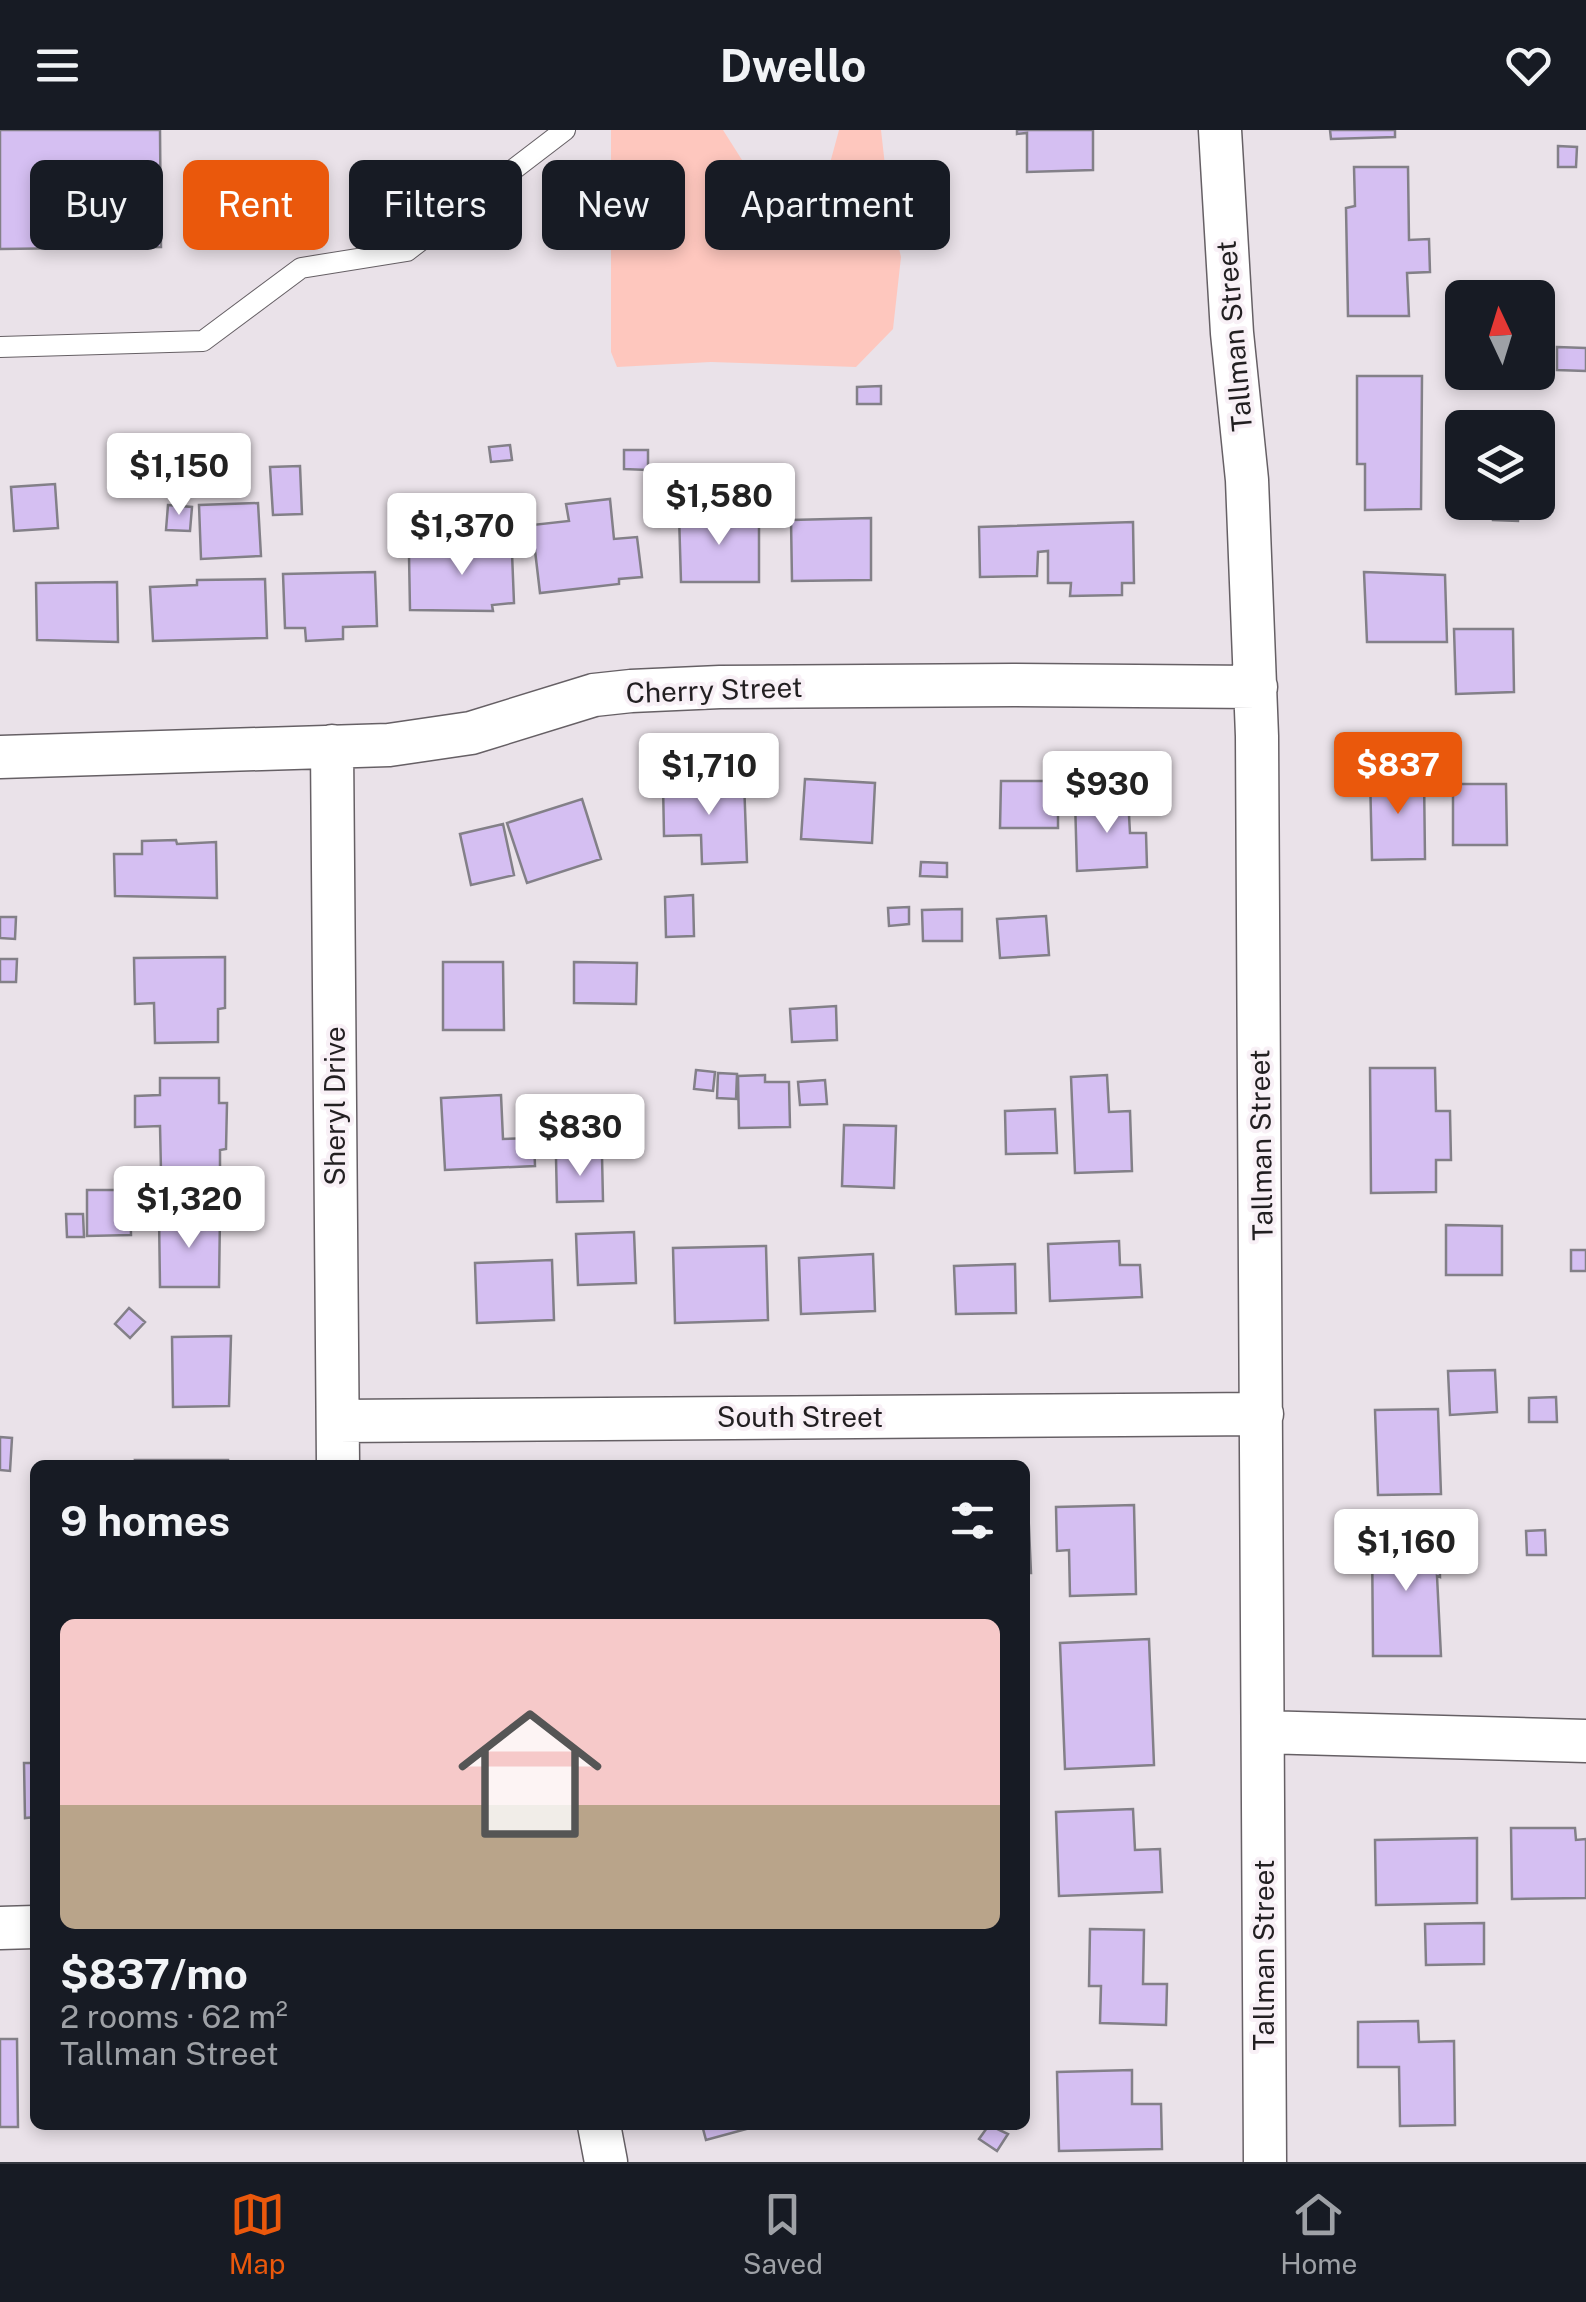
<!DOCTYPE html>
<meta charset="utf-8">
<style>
body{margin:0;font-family:"Public Sans",sans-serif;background:#242831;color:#f1f3f6;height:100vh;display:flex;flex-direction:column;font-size:38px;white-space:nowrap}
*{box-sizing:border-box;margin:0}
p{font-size:32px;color:#9ea1a6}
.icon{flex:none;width:55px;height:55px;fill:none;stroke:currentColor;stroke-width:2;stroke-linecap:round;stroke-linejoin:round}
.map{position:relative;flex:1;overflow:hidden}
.drawer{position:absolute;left:30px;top:1330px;width:1000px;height:670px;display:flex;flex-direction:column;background:#171b24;border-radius:15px;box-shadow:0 5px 15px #0003}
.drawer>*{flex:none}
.guide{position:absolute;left:30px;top:30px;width:1000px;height:90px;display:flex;gap:20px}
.needle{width:65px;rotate:356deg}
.buttons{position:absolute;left:1445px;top:150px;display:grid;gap:20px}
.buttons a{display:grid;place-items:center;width:110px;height:110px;border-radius:15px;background:#171b24;box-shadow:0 5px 15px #0003;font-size:50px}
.price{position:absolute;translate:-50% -85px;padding:0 22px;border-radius:10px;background:#fff;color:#222;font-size:32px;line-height:65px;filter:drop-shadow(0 2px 5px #0008)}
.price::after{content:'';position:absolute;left:50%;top:60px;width:30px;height:22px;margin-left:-15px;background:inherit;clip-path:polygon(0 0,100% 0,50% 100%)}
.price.on{background:#ea580c;color:#fff}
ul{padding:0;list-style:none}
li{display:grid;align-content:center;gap:20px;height:530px;padding:0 30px}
li span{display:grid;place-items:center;height:310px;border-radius:15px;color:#555}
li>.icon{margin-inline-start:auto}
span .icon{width:180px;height:180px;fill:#fffc;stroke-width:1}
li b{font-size:42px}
h2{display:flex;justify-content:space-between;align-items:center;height:120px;padding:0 30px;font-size:42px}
.chip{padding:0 35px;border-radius:15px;background:#171b24;box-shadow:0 5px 15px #0003;font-size:35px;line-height:90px}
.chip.on{background:#ea580c;color:#fff}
header{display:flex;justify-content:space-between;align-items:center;height:130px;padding:0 30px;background:#171b24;font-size:45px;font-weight:700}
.tabs{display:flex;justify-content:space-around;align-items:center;height:140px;border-top:2px solid #363941;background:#171b24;font-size:28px;color:#9ea1a6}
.tabs a{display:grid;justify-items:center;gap:5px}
.tabs .on{color:#ea580c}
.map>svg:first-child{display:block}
.green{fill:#fec7be}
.building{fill:#d5bff2;stroke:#838088;stroke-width:2.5}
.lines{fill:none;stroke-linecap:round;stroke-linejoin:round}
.lane-casing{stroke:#666065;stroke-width:22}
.street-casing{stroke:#666065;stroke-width:45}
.lane{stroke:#fff;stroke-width:20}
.street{stroke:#fff;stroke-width:42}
.labels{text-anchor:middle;stroke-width:8;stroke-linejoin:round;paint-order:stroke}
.street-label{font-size:28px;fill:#221f21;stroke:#f8f0f6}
</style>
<header><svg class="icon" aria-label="menu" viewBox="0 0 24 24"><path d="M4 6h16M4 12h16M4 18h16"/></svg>Dwello<svg class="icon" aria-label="heart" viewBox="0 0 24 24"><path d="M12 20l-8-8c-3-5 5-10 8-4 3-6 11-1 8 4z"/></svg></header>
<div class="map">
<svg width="1586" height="2032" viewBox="0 0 1586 2032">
<rect width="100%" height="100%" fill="#eae2e9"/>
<path class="green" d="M 611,0 L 723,0 L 749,41 L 797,52 L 829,37 L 839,0 L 881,0 L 890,80 L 901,127 L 893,199 L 856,237 L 711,232 L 617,237 L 611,222 Z"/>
<path class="building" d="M 0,0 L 160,0 L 161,117 L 0,119 Z
M 1017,0 L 1093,0 L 1093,40 L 1027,42 L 1027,3 L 1017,4 Z
M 1330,0 L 1395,0 L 1395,7 L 1331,9 Z
M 1558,16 L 1577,17 L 1576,37 L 1558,37 Z
M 1354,37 L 1408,37 L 1409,110 L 1429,109 L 1430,142 L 1407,143 L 1409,186 L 1348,186 L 1346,78 L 1355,76 Z
M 1557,217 L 1586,218 L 1586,241 L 1557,240 Z
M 1357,246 L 1422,246 L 1421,379 L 1365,380 L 1365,334 L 1357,334 Z
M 881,256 L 881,274 L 857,274 L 857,257 Z
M 510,315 L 512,330 L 491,332 L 489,317 Z
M 624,320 L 648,320 L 648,340 L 624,339 Z
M 300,336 L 302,384 L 273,385 L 270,337 Z
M 55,354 L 58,398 L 14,401 L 11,357 Z
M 763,361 L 764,379 L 747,380 L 746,362 Z
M 610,369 L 614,409 L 637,407 L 642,447 L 619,449 L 619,454 L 540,463 L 532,395 L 569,391 L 566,374 Z
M 1494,372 L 1519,372 L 1518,391 L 1493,390 Z
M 258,373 L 261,426 L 201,429 L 199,375 Z
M 168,375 L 192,377 L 190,401 L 166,400 Z
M 679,385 L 759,385 L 759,452 L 681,452 Z
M 871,388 L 871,450 L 792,451 L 791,390 Z
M 1133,392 L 1134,453 L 1122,453 L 1122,465 L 1070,466 L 1071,453 L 1048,453 L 1048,421 L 1038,422 L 1037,446 L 980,447 L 979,397 Z
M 489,403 L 489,423 L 512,423 L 514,473 L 492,475 L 493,481 L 410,480 L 409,425 L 457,423 L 456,404 Z
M 375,442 L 377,496 L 343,497 L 343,509 L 306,511 L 305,498 L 285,498 L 283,444 Z
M 1364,442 L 1445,445 L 1447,512 L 1367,512 Z
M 265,449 L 267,508 L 153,511 L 150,457 L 197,455 L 197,450 Z
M 117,452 L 118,512 L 37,510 L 36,453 Z
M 1454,499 L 1513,499 L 1514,562 L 1456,564 Z
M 1370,645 L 1424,645 L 1425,729 L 1372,730 Z
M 805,649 L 875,653 L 872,713 L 801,709 Z
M 744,651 L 747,732 L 702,734 L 701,705 L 664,706 L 663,654 Z
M 1001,651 L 1058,651 L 1058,698 L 1000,698 Z
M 1453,654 L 1506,654 L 1507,715 L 1453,715 Z
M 1128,667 L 1130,703 L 1146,703 L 1147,737 L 1077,741 L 1075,669 Z
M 582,669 L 601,729 L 527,753 L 507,693 Z
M 503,694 L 514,745 L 471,755 L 460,704 Z
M 176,710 L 177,714 L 216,712 L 217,768 L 115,766 L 114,724 L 142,724 L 142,711 Z
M 921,732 L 947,733 L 947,747 L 920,746 Z
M 693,765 L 694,806 L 666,807 L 665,767 Z
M 909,777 L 909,794 L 889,796 L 888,778 Z
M 962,779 L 962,811 L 923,811 L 922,780 Z
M 1046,786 L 1049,825 L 1000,828 L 997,789 Z
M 0,787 L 16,787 L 15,809 L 0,808 Z
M 225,827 L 225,878 L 218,879 L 218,912 L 155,913 L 154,873 L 135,874 L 134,828 Z
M 0,829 L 17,829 L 16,852 L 0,852 Z
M 443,832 L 503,832 L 504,900 L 443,900 Z
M 574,832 L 637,833 L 636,874 L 574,873 Z
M 836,876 L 837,910 L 792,912 L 790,879 Z
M 1370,938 L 1435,938 L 1436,981 L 1450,981 L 1451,1030 L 1436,1030 L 1436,1062 L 1371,1063 Z
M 696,940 L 715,942 L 713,961 L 694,959 Z
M 718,943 L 737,944 L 736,969 L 717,968 Z
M 765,945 L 765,952 L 789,952 L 790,997 L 739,998 L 738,946 Z
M 1107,945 L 1109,982 L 1130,981 L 1132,1041 L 1075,1043 L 1071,947 Z
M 160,948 L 219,948 L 219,973 L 227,973 L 226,1019 L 220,1020 L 220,1041 L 161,1041 L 160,996 L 135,997 L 135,966 L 160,965 Z
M 825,950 L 827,974 L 800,975 L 798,952 Z
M 501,965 L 503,1009 L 534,1008 L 535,1036 L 445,1040 L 441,968 Z
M 1055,979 L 1057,1023 L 1006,1024 L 1005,981 Z
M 844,995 L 896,996 L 894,1058 L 842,1056 Z
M 602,1026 L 603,1071 L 557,1072 L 556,1028 Z
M 87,1060 L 130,1060 L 131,1105 L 87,1106 Z
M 66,1084 L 83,1084 L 84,1107 L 67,1107 Z
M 159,1085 L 220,1085 L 219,1157 L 160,1157 Z
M 1446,1095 L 1502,1096 L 1502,1145 L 1446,1145 Z
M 634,1102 L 636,1153 L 578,1155 L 576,1104 Z
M 1119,1111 L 1120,1135 L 1140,1135 L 1142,1167 L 1050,1171 L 1048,1114 Z
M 766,1116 L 768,1190 L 675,1193 L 673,1118 Z
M 1571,1120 L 1586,1120 L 1586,1141 L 1571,1141 Z
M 873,1124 L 875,1181 L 801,1184 L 799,1128 Z
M 552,1130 L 554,1190 L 477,1193 L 475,1133 Z
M 1015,1134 L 1016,1183 L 956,1184 L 954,1136 Z
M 129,1178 L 145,1192 L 130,1208 L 115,1194 Z
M 231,1206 L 229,1276 L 173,1277 L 172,1207 Z
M 1495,1240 L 1497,1282 L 1450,1285 L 1448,1241 Z
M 1556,1267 L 1557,1292 L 1529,1292 L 1529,1268 Z
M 1438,1279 L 1441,1364 L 1378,1365 L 1375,1280 Z
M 0,1307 L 12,1308 L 10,1341 L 0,1340 Z
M 135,1330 L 228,1330 L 228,1335 L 136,1335 Z
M 1134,1375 L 1136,1464 L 1070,1466 L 1069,1420 L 1057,1421 L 1056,1377 Z
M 1025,1376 L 1028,1376 L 1031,1443 L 1025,1443 Z
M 1545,1400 L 1546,1425 L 1527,1425 L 1526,1401 Z
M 1439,1402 L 1440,1447 L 1437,1446 L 1441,1526 L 1373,1526 L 1372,1403 Z
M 1149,1509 L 1154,1635 L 1065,1639 L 1060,1513 Z
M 24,1633 L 35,1633 L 35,1687 L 25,1688 Z
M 1133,1679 L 1135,1720 L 1160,1719 L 1162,1762 L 1059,1766 L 1056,1682 Z
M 1511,1698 L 1575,1698 L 1576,1710 L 1586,1709 L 1586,1768 L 1512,1769 Z
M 1477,1708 L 1477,1773 L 1376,1775 L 1375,1710 Z
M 1484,1793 L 1484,1834 L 1426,1835 L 1425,1794 Z
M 1090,1799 L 1144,1800 L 1143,1854 L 1167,1854 L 1166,1895 L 1100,1893 L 1101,1856 L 1089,1856 Z
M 1418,1891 L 1419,1912 L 1454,1911 L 1455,1995 L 1400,1996 L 1399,1937 L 1358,1937 L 1358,1892 Z
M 0,1909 L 17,1909 L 18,1997 L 0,1997 Z
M 1132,1940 L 1132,1974 L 1161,1974 L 1162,2019 L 1059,2021 L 1057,1942 Z
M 702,1995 L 761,1995 L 706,2010 Z
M 989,1995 L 1008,2004 L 997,2021 L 979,2009 Z"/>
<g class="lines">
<g class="lane-casing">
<path id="lane" d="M 0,217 L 203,211 L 301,138 L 407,121 L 565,0"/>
</g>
<g class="street-casing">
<path id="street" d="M 1220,0 L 1232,203 L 1247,350 L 1257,606 L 1265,2032
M 332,616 L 338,1335
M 0,627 L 389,615 L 471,603 L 594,565 L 631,561 L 720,557 L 1013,555 L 1256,557
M 338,1291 L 1262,1284
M 1263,1602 L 1586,1611
M 0,1798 L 35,1797
M 599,1995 L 606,2032"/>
</g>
<use href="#lane" class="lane"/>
<use href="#street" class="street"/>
</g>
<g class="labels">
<g class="street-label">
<text transform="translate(1234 206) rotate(-95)" y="10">Tallman Street</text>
<text transform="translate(714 560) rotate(-2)" y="10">Cherry Street</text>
<text transform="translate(335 976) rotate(-90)" y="10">Sheryl Drive</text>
<text transform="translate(1261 1015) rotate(-91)" y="10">Tallman Street</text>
<text x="800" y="1297">South Street</text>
<text transform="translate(1264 1825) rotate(-90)" y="10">Tallman Street</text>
</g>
</g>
</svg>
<div class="buttons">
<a><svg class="needle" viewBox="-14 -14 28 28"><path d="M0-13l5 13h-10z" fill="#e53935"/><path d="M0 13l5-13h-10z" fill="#9ea1a6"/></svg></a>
<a><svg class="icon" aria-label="layers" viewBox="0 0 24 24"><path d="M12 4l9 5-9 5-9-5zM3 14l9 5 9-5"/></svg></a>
</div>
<b class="price" style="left:179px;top:388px">$1,150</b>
<b class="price" style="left:719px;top:418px">$1,580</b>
<b class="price" style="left:462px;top:448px">$1,370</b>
<b class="price on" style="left:1398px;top:687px">$837</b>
<b class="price" style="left:709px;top:688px">$1,710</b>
<b class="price" style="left:1107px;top:706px">$930</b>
<b class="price" style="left:580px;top:1049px">$830</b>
<b class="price" style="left:189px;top:1121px">$1,320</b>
<b class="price" style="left:1406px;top:1464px">$1,160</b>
<div class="guide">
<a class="chip">Buy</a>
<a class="chip on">Rent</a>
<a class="chip">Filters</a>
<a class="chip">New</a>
<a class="chip">Apartment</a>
</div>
<section class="drawer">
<h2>9 homes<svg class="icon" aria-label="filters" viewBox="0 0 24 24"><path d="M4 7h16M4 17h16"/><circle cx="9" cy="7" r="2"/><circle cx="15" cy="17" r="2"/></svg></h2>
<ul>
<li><span style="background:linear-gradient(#f6c9c9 60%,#b9a48a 0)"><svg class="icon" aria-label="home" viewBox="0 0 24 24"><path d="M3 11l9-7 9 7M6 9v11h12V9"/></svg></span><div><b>$837/mo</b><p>2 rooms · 62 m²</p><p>Tallman Street</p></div></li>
</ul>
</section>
</div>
<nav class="tabs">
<a class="on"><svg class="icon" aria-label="map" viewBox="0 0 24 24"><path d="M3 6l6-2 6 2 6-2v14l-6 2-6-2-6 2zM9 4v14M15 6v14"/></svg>Map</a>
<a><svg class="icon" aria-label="saved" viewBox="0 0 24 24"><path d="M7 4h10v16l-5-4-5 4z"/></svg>Saved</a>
<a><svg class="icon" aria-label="home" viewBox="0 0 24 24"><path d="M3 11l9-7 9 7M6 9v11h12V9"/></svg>Home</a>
</nav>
